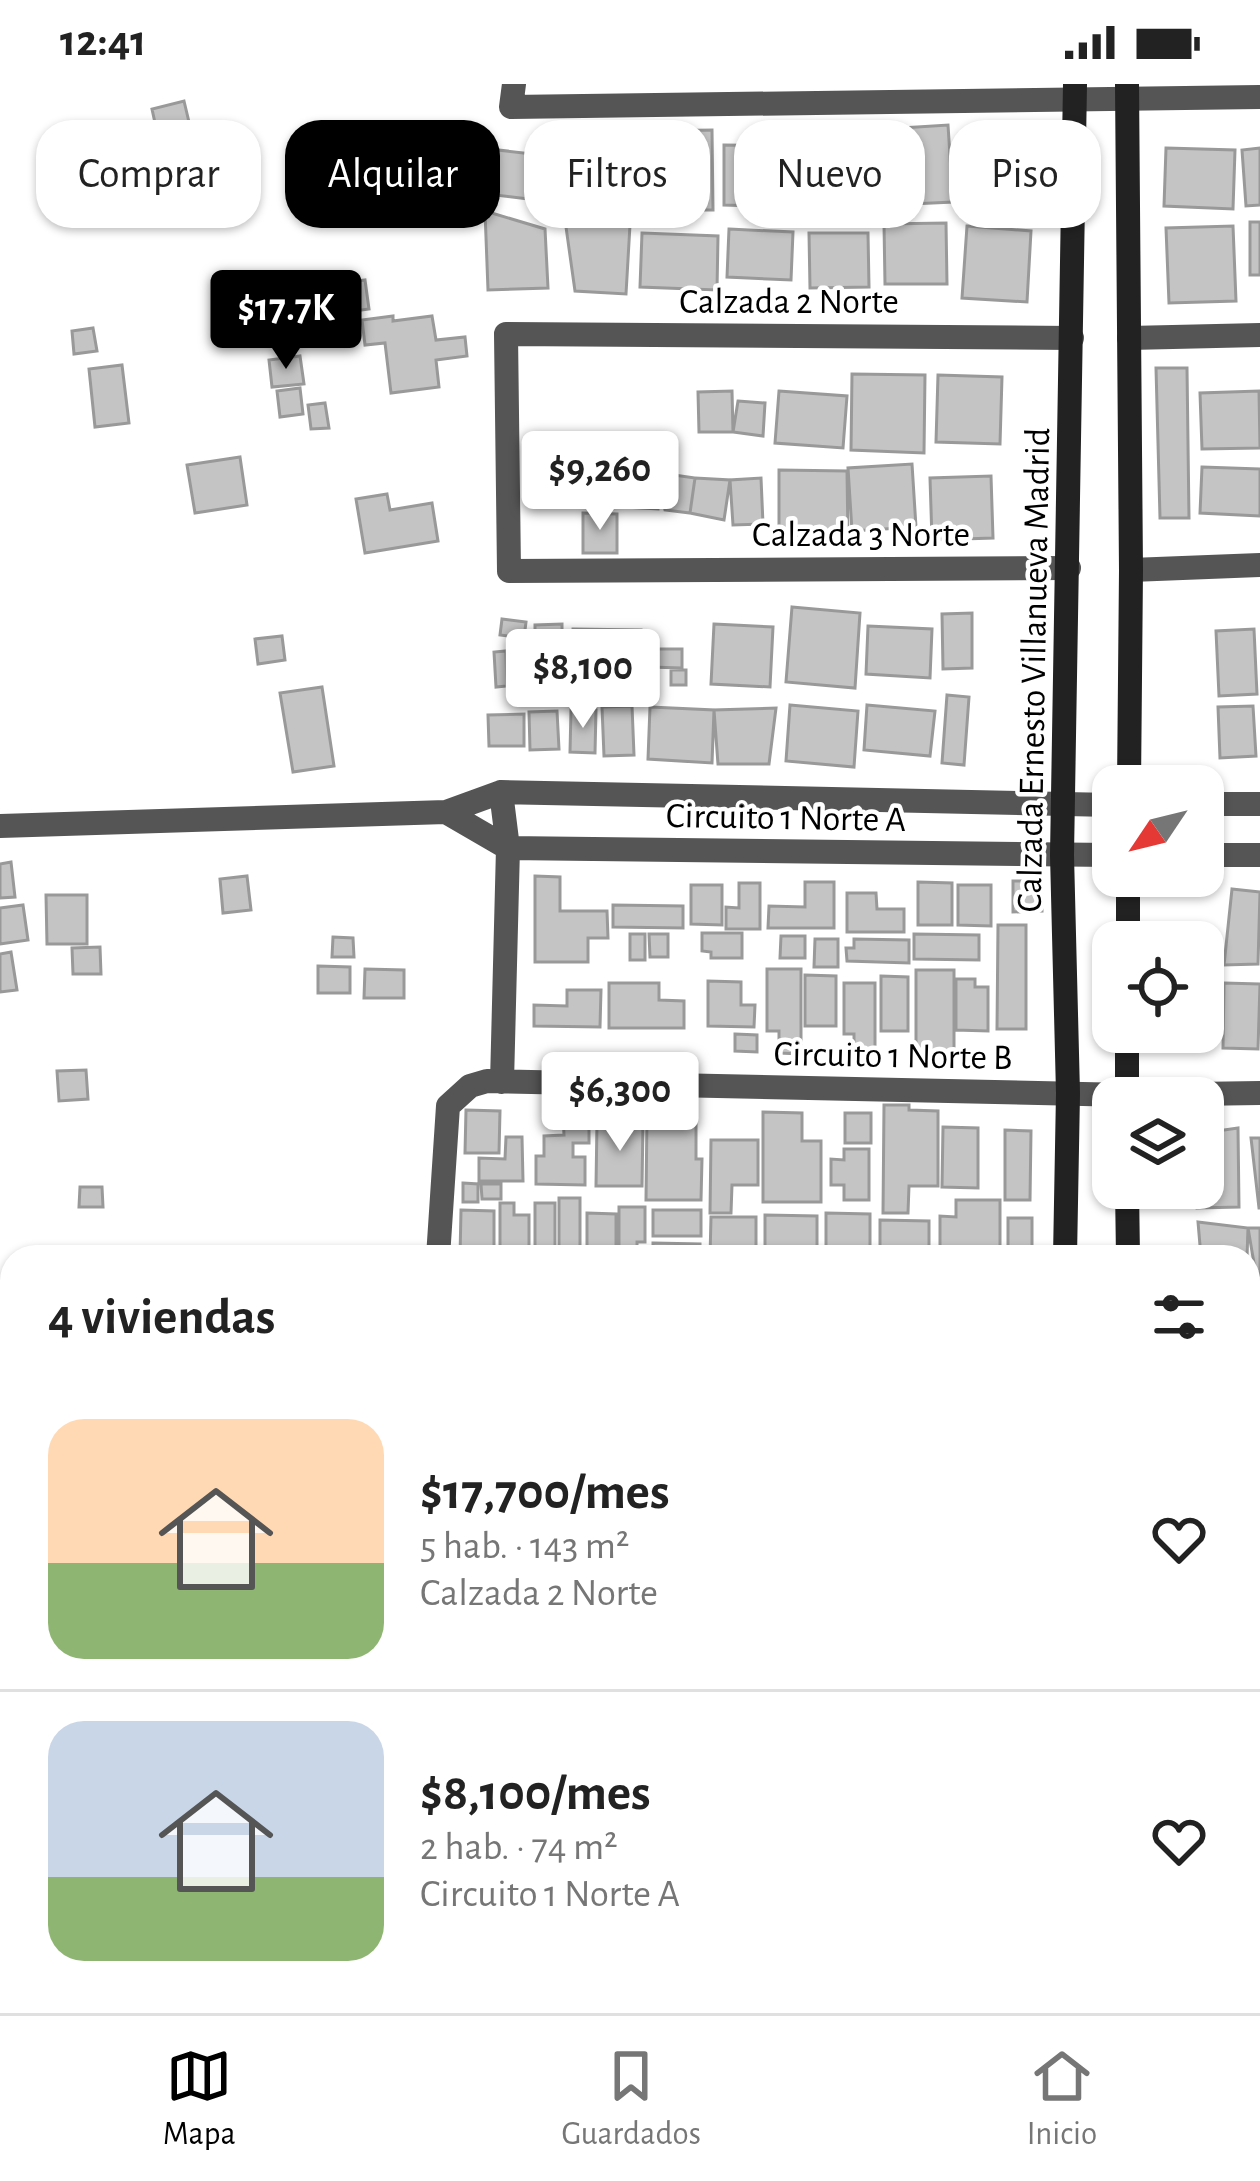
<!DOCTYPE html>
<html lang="es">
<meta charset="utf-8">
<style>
body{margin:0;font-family:"Alegreya Sans",sans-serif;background:#f2f2f2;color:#222;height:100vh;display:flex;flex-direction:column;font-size:45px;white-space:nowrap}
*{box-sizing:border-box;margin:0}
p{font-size:39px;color:#767676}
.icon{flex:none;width:66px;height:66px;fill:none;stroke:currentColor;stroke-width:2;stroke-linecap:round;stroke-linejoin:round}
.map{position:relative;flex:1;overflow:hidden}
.drawer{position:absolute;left:0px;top:1161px;width:1260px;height:768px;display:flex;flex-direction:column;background:#fff;border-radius:36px 36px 0 0;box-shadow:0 3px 9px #0004}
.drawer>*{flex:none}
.banner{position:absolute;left:36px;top:36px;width:1188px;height:108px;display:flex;gap:24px}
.needle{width:78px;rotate:235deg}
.tools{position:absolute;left:1092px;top:681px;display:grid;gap:24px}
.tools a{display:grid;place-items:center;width:132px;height:132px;border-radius:24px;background:#fff;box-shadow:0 3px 9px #0004;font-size:60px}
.price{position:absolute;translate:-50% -102px;padding:0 27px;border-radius:12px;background:#fff;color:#222;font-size:39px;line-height:78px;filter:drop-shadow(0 3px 6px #0008)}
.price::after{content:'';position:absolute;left:50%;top:72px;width:36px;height:27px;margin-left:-18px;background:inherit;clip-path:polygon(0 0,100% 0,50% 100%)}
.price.on{background:#000;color:#fff}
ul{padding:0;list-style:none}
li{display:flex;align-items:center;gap:36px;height:300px;padding:0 48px}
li+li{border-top:3px solid #e0e0e0}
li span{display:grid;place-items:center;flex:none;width:336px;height:240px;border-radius:36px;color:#555}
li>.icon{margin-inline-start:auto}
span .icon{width:144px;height:144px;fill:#fffc;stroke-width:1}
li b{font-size:51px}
h2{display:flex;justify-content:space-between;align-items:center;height:144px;padding:0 48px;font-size:51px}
.tag{padding:0 42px;border-radius:36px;background:#fff;box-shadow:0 3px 9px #0004;font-size:42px;line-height:108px}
.tag.on{background:#000;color:#fff}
.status{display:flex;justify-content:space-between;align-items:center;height:84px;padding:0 60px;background:#fff;direction:ltr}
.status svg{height:33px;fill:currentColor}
.dock{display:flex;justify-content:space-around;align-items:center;height:168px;border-top:3px solid #e0e0e0;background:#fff;font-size:33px;color:#767676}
.dock a{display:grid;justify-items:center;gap:6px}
.dock .on{color:#000}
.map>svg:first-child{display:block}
.green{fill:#dcdcdc}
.building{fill:#c4c4c4;stroke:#999;stroke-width:3}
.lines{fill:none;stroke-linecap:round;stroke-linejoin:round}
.street{stroke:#555;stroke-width:24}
.secondary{stroke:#222;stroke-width:24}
.labels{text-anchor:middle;stroke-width:9;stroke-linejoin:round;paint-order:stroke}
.street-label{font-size:36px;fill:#000;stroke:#fff}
</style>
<div class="status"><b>12:41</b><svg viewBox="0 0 49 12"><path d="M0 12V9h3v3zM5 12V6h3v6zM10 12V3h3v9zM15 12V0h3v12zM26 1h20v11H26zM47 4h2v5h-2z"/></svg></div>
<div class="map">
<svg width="1260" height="1929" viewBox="0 0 1260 1929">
<rect width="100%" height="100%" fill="#fff"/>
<path class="green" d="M 0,1223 L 12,1223 L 12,1917 L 435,1917 L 435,1929 L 0,1929 Z"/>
<path class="building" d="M 184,17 L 197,72 L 164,80 L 152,25 Z
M 948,41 L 953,118 L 890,121 L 886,45 Z
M 712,46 L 713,126 L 649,126 L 647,47 Z
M 561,49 L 631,49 L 630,115 L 561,115 Z
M 803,57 L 868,59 L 866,122 L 802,120 Z
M 724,61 L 789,62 L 788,123 L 724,121 Z
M 472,63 L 550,72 L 545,117 L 478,109 Z
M 1166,64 L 1235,66 L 1233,125 L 1164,122 Z
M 1260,64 L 1260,121 L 1246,122 L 1242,66 Z
M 969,65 L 1041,68 L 1039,127 L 968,124 Z
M 485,127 L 545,145 L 548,204 L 488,206 Z
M 565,136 L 630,141 L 626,210 L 575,207 Z
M 1250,138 L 1260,138 L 1260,191 L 1250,191 Z
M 946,139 L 947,200 L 885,200 L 884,140 Z
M 967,142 L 1031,147 L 1027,218 L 962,214 Z
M 1233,142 L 1236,217 L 1169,219 L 1166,144 Z
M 729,145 L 793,148 L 791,196 L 727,193 Z
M 642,149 L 718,152 L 717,206 L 640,203 Z
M 809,149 L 868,149 L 869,203 L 810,204 Z
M 365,196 L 369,225 L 310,233 L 306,203 Z
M 393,232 L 393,237 L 432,232 L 436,256 L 465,253 L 467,272 L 436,276 L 439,303 L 391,309 L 385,259 L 365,261 L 362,236 Z
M 93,244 L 97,267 L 74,270 L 72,247 Z
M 300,272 L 304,300 L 272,303 L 269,276 Z
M 122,281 L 129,339 L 95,343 L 89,285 Z
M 1156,284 L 1187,284 L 1189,434 L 1160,434 Z
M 852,290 L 925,291 L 924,369 L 851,366 Z
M 938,291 L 1002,293 L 1000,360 L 936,358 Z
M 300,304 L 303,330 L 280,333 L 277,307 Z
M 732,307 L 733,348 L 699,348 L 698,308 Z
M 779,307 L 847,312 L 843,364 L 775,359 Z
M 1259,307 L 1260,364 L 1202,365 L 1200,309 Z
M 738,317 L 765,319 L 763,352 L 733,348 Z
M 325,319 L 329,344 L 311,345 L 308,321 Z
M 240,373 L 247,421 L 195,429 L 187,381 Z
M 912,380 L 916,443 L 852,447 L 848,384 Z
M 1202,383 L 1260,385 L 1260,432 L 1200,429 Z
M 779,386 L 847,387 L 848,453 L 779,453 Z
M 627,387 L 660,389 L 658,425 L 625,423 Z
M 660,389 L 695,394 L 690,429 L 665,426 Z
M 991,392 L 993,454 L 932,456 L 930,394 Z
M 695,394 L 730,396 L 724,436 L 690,429 Z
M 761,394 L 763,440 L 733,441 L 730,396 Z
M 387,410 L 390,426 L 432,419 L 438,457 L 365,469 L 356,415 Z
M 583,429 L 617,430 L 617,469 L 583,469 Z
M 792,523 L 860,529 L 855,604 L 786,598 Z
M 972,529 L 972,584 L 943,585 L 942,530 Z
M 502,535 L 526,538 L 524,554 L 500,551 Z
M 562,540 L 562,561 L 535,561 L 535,541 Z
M 714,540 L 773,543 L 770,603 L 711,600 Z
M 868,542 L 932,545 L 930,594 L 866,590 Z
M 573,545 L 641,546 L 641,563 L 572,562 Z
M 1254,545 L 1257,610 L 1219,612 L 1216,547 Z
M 282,552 L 285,576 L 258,580 L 255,555 Z
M 649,565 L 682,565 L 682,584 L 649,583 Z
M 575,566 L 590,567 L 589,585 L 574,584 Z
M 606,566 L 643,570 L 643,585 L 630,585 L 630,602 L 607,602 L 607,582 L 593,582 L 594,568 Z
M 506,567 L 507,602 L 496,603 L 494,568 Z
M 512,569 L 527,569 L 528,602 L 513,602 Z
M 565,569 L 567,590 L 533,593 L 531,572 Z
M 671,586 L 686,586 L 686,601 L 671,601 Z
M 322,603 L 334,682 L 293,688 L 280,609 Z
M 947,611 L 969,613 L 964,681 L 942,679 Z
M 790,621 L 858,627 L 854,683 L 786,677 Z
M 867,621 L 935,627 L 930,672 L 864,666 Z
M 632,622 L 634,671 L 604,672 L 602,623 Z
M 1253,622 L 1256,672 L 1220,674 L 1218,623 Z
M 650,623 L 714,626 L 712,679 L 648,675 Z
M 776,624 L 769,680 L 718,680 L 714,626 Z
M 571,626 L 596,626 L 595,669 L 570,668 Z
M 557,627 L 559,665 L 530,666 L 529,628 Z
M 524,630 L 524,662 L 489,662 L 488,631 Z
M 11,778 L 15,813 L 0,814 L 0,780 Z
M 247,792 L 251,826 L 223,829 L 220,795 Z
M 535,792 L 560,793 L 560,827 L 607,827 L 608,854 L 588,854 L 588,878 L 535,878 Z
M 1013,797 L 1042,797 L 1042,827 L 1013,828 Z
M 805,798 L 834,798 L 834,844 L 768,844 L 769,822 L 805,823 Z
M 918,798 L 952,799 L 952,841 L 918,841 Z
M 739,799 L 760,799 L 760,845 L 726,845 L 726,823 L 739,824 Z
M 691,801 L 722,801 L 722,841 L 691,840 Z
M 958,801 L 991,801 L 991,842 L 958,841 Z
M 1232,805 L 1260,808 L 1258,880 L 1224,881 Z
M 847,809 L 876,809 L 877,825 L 904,825 L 904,848 L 847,848 Z
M 46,811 L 87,811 L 87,860 L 47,860 Z
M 23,821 L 28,856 L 0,860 L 0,824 Z
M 613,821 L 683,822 L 683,844 L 613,843 Z
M 998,841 L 1026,841 L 1026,945 L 997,945 Z
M 702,849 L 742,849 L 742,874 L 711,874 L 711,868 L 702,867 Z
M 630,850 L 645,850 L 645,876 L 630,876 Z
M 649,850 L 668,850 L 668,873 L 650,873 Z
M 914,850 L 979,851 L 979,876 L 914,875 Z
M 781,852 L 805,852 L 805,874 L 780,874 Z
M 333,853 L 353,854 L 354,873 L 332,873 Z
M 815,855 L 838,855 L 838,883 L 814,883 Z
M 854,855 L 909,856 L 909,879 L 847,877 L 846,864 L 854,864 Z
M 100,863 L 101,890 L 73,890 L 72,864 Z
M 11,868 L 17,906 L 0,908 L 0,870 Z
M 318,882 L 350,883 L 350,909 L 318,909 Z
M 365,885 L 404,886 L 404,914 L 364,914 Z
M 767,885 L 801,885 L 801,970 L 779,969 L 779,947 L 767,947 Z
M 916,886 L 954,886 L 954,974 L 916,973 Z
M 805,891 L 836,892 L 836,942 L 805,942 Z
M 881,892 L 908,893 L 908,947 L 881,947 Z
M 956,895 L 975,895 L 975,903 L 988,903 L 988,947 L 956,946 Z
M 708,897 L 741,898 L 741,921 L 755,921 L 754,943 L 708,942 Z
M 609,899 L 659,899 L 659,916 L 684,917 L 684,944 L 609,944 Z
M 844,899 L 875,899 L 875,969 L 854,968 L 854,950 L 844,950 Z
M 1224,899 L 1260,900 L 1258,965 L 1223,964 Z
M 567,906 L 601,906 L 600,943 L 534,942 L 534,921 L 567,922 Z
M 735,950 L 757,951 L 757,968 L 735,967 Z
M 86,986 L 88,1015 L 59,1017 L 57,987 Z
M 884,1021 L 909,1021 L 909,1026 L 938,1027 L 938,1102 L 909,1102 L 908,1129 L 883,1129 Z
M 466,1026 L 500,1027 L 499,1069 L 465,1069 Z
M 763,1028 L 802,1029 L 802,1057 L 821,1057 L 821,1118 L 763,1118 Z
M 845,1029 L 871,1029 L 871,1059 L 845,1059 Z
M 563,1030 L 589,1030 L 589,1059 L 573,1059 L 573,1073 L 585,1073 L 585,1101 L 536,1100 L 536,1072 L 544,1072 L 544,1052 L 564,1051 Z
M 647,1030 L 696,1031 L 696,1075 L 702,1075 L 701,1116 L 646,1116 Z
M 597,1038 L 643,1038 L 642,1102 L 596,1102 Z
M 943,1043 L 978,1044 L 978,1104 L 942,1103 Z
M 1238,1044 L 1239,1123 L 1197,1124 L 1195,1104 L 1203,1104 L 1203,1049 Z
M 1005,1046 L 1031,1047 L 1030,1116 L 1005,1116 Z
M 506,1053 L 522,1053 L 523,1097 L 479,1097 L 479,1074 L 505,1075 Z
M 1251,1054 L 1260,1054 L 1260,1124 L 1259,1124 Z
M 711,1056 L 758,1056 L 758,1101 L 732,1101 L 731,1129 L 710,1129 Z
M 844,1065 L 869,1065 L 869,1116 L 844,1116 L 844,1101 L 831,1101 L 831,1075 L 844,1076 Z
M 463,1099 L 478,1100 L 478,1118 L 463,1118 Z
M 481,1100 L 501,1100 L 501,1115 L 482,1115 Z
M 80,1103 L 102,1103 L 103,1123 L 79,1123 Z
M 559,1114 L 580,1114 L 580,1173 L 559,1173 Z
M 956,1116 L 1000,1116 L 1000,1173 L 940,1173 L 940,1132 L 956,1133 Z
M 500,1119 L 514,1119 L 514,1131 L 529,1131 L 529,1173 L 500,1173 Z
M 535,1119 L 555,1119 L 555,1173 L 535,1172 Z
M 619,1123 L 645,1123 L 645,1158 L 637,1158 L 637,1173 L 619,1173 Z
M 461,1126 L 494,1127 L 494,1173 L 460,1173 Z
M 653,1126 L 701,1126 L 701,1152 L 653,1152 Z
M 587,1129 L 616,1130 L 616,1173 L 587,1173 Z
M 826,1129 L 870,1130 L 870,1173 L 826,1173 Z
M 765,1131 L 817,1132 L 817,1173 L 765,1173 Z
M 711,1133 L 756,1133 L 756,1173 L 710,1173 Z
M 1008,1134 L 1032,1134 L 1032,1173 L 1008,1173 Z
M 880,1136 L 929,1137 L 929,1173 L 880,1173 Z
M 1198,1138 L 1248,1144 L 1247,1173 L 1201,1173 Z
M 1248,1144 L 1260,1144 L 1260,1191 L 1256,1191 Z
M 653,1159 L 700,1160 L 700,1173 L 653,1173 Z
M 1248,1255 L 1260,1255 L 1260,1305 L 1248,1305 Z
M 1248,1522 L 1260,1522 L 1260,1597 L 1248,1597 Z
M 1248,1724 L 1256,1724 L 1253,1773 L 1248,1773 Z
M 1248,1793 L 1254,1793 L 1259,1848 L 1248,1849 Z
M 474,1917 L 523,1917 L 524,1929 L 474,1929 Z
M 546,1917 L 594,1920 L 593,1929 L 546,1929 Z
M 660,1917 L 703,1917 L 703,1929 L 661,1929 Z
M 718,1917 L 765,1917 L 765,1929 L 718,1929 Z
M 780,1917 L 822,1917 L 823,1929 L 781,1929 Z
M 835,1917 L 877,1917 L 877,1929 L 835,1929 Z
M 895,1917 L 942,1917 L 942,1929 L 894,1929 Z
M 958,1917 L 1013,1917 L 1012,1929 L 958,1929 Z
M 1144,1917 L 1164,1917 L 1164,1929 L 1143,1929 Z
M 1202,1921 L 1232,1922 L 1232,1929 L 1178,1929 L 1202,1929 Z"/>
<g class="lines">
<path class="street" d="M 514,0 L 511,23 L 1260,13
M 1129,254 L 1260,251
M 1069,484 L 509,487 L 506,250 L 1072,254
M 1131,486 L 1260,481
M 501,708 L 508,764 L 502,998
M 1203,720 L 1260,720
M 446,728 L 508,764 L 1113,771
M 0,742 L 446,728 L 501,708 L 1113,721
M 1203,771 L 1260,771
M 438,1173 L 448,1022 L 470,1002 L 487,997 L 1127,1011 L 1260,1009
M 1248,1221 L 1260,1221
M 1248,1445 L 1260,1446
M 1248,1677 L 1260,1677
M 1248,1893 L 1260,1894
M 440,1917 L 441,1929"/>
<path class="secondary" d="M 1127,0 L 1131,486 L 1129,702
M 1128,858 L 1128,792
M 1127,1014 L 1127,948
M 1127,1104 L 1128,1173
M 1065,1173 L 1068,1009 L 1062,771 L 1075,0
M 1058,1929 L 1058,1917
M 1128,1929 L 1128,1917"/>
</g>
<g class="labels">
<g class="street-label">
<text x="789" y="229">Calzada 2 Norte</text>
<text x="861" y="462">Calzada 3 Norte</text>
<text transform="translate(1032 586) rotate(-89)" y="13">Calzada Ernesto Villanueva Madrid</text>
<text transform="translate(786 732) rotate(1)" y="13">Circuito 1 Norte A</text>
<text transform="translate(893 970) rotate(1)" y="13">Circuito 1 Norte B</text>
</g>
</g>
</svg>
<div class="tools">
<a><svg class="needle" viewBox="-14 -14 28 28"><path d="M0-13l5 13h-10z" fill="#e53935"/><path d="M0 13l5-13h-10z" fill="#767676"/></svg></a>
<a><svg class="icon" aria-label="locate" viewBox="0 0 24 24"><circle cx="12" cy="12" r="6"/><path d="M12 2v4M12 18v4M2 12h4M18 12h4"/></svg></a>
<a><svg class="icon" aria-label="layers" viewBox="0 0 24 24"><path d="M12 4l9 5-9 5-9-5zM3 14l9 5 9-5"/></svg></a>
</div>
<b class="price on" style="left:286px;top:288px">$17.7K</b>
<b class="price" style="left:600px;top:449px">$9,260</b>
<b class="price" style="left:583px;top:647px">$8,100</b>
<b class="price" style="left:620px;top:1070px">$6,300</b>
<div class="banner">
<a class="tag">Comprar</a>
<a class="tag on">Alquilar</a>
<a class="tag">Filtros</a>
<a class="tag">Nuevo</a>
<a class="tag">Piso</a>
</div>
<section class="drawer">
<h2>4 viviendas<svg class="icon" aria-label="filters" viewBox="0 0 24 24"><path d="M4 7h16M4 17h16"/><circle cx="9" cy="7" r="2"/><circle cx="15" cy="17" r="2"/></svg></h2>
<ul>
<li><span style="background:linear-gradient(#ffd9b3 60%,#8fb573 0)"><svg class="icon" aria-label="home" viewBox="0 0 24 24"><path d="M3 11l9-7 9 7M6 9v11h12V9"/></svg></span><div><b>$17,700/mes</b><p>5 hab. · 143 m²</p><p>Calzada 2 Norte</p></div><svg class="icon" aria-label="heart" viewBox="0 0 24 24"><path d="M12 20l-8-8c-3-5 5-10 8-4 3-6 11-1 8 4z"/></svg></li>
<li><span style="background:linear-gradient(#c9d6e8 65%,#8fb573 0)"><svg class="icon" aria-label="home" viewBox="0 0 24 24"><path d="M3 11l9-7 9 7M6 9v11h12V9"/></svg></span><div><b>$8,100/mes</b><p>2 hab. · 74 m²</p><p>Circuito 1 Norte A</p></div><svg class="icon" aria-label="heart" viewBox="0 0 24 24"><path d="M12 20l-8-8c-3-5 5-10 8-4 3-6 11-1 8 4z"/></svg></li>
</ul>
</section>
</div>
<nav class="dock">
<a class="on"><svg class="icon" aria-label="map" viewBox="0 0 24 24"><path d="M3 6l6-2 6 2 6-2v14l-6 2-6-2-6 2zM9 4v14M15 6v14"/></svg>Mapa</a>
<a><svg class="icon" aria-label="saved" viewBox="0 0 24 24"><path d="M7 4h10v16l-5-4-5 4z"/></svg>Guardados</a>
<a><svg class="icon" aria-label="home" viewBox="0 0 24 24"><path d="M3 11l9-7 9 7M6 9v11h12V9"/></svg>Inicio</a>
</nav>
